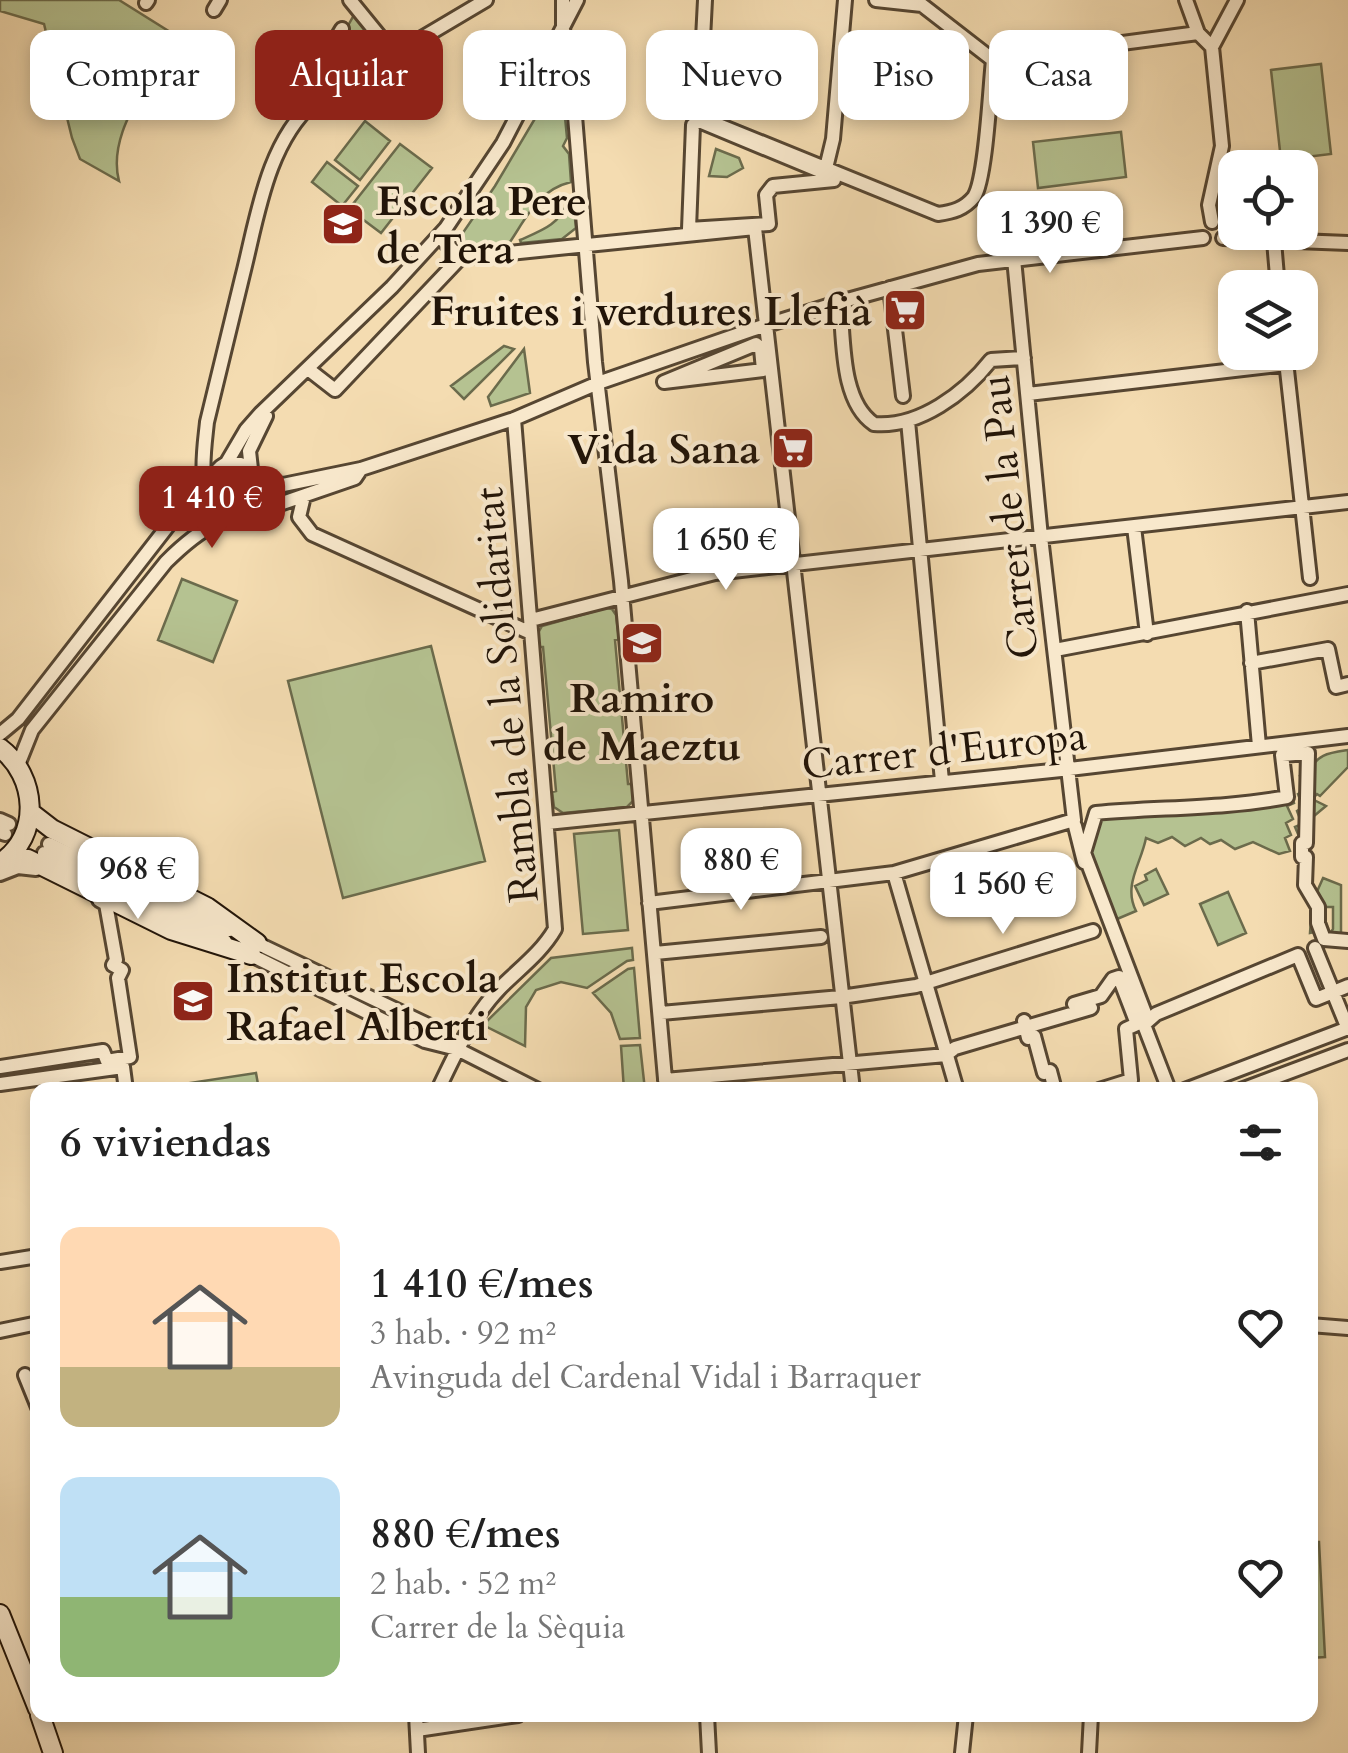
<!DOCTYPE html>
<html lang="es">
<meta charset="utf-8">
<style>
body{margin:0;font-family:Cardo,serif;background:#f2f2f2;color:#222;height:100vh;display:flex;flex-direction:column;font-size:38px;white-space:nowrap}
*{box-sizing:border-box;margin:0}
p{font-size:32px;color:#767676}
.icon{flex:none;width:55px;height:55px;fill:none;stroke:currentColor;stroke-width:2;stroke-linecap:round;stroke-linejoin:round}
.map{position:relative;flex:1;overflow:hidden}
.panel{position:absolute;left:30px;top:1082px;width:1288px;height:640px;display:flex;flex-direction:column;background:#fff;border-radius:20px;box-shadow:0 5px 15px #0003}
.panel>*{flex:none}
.guide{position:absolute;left:30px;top:30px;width:1290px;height:90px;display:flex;gap:20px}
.tools{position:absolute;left:1218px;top:150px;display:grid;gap:20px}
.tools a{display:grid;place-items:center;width:100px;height:100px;border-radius:20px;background:#fff;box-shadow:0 5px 15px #0003;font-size:50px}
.price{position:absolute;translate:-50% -85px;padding:0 22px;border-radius:20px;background:#fff;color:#222;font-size:32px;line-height:65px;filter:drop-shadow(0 2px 5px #0008)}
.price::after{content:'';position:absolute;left:50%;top:60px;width:30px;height:22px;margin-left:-15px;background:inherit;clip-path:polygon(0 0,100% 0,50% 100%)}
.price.selected{background:#8f2418;color:#fff}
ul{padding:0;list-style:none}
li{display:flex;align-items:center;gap:30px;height:250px;padding:0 30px}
li span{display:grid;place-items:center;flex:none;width:280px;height:200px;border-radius:20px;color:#555}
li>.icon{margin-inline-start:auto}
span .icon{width:120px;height:120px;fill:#fffc;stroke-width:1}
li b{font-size:42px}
h2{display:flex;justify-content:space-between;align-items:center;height:120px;padding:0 30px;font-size:42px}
.tag{padding:0 35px;border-radius:20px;background:#fff;box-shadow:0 5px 15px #0003;font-size:35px;line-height:90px}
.tag.selected{background:#8f2418;color:#fff}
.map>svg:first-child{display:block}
.green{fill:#b5c291;stroke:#6b6b4c;stroke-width:2.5}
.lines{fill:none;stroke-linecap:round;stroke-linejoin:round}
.street-casing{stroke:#564632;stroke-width:18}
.secondary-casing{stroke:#211408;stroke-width:22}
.street{stroke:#f8e8cc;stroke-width:12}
.secondary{stroke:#f8e8cc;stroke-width:18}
.labels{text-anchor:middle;stroke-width:8;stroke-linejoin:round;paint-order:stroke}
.poi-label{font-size:42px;font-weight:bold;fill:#211408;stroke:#f8e8cc;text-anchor:start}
.street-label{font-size:42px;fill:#211408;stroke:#f8e8cc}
</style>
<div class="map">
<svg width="1348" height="1753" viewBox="0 0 1348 1753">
<rect width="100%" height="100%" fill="#f4dcb1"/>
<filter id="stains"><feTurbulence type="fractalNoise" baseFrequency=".002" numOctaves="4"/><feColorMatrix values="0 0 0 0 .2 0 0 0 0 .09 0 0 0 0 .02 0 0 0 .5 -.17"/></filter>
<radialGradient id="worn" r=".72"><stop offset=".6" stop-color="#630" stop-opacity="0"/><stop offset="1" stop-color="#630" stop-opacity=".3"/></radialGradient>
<path class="green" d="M 0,0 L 119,0 L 194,47 L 158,60 C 140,97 108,139 119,181 L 80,159 L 72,138 L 44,24 L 0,11 Z
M 354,15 L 375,41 L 373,49 L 343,69 L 336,61 L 328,75 L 318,79 Z
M 1321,64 L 1331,154 L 1281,160 L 1271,70 Z
M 543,105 L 565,117 L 567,138 L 563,146 L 569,154 L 571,182 C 538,190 527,217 508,245 L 469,246 L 460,237 L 495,186 Z
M 365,121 L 390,141 L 360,180 L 335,160 Z
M 1121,132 L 1126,177 L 1038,188 L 1033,142 Z
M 400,144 L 432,168 L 381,233 L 349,209 Z
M 716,149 L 739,158 L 743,168 L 727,177 L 709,176 Z
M 327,162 L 358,186 L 342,206 L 312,182 Z
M 568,201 L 573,201 L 576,228 L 562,239 L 521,243 L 520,240 C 543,230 559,225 568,201 Z
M 504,346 L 514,349 L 464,399 L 451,386 Z
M 524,349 L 530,393 L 491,406 L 488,397 Z
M215 491a18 18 0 1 1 36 0a18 18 0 1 1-36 0Z
M 182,579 L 237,601 L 213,662 L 158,640 Z
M 606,608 L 612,609 L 616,615 L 619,639 L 615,640 L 628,784 L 632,784 L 633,801 L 627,807 L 563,813 L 554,807 L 552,792 L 556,791 L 543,647 L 539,647 L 538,633 L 542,626 Z
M 431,646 L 485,861 L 343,898 L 288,681 Z
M 1348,750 L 1348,767 L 1320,796 L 1317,794 L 1312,799 L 1326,806 L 1308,821 L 1301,841 L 1295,827 L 1302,824 L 1297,811 L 1303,807 L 1298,794 L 1305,790 L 1300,776 L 1308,773 C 1317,754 1328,753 1348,750 Z
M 1292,796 L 1294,803 L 1287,806 L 1293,819 L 1286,823 L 1291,835 L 1285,838 L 1290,851 L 1279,854 L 1253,842 L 1235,849 L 1221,840 L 1210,844 L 1201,838 L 1185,846 L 1172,837 L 1158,843 L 1146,838 C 1141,864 1123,885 1136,911 L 1110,922 L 1086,852 L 1096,813 Z
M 619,830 L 628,930 L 583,934 L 574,834 Z
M 1156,869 L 1168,894 L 1144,905 L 1135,886 L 1147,880 L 1145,875 Z
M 1323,878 L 1341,885 L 1341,937 L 1324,943 L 1333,929 L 1333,907 L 1320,907 L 1315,932 L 1310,933 L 1312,903 Z
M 1228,892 L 1246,933 L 1218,945 L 1200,904 Z
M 632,948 L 633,960 L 627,961 L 587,988 L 561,982 L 536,990 L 526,1007 L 525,1046 L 483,1025 L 551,958 Z
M 634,968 L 640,1038 L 620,1039 L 611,1013 L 593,993 L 628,969 Z
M 640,1045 L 645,1090 L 624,1090 L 621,1046 Z
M 256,1073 L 259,1090 L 157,1090 L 157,1088 Z
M 1310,1542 L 1319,1542 L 1325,1657 L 1310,1658 Z"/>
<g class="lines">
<g class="street-casing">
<path id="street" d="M 350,0 L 394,54
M 563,0 L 563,29 L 572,79 L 595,362 L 621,581 L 666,1090
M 705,0 L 699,117 L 938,214 C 953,212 964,209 974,197 C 986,179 990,87 993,60
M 876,0 L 922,5 L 993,60 L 1198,33
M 1186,0 L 1198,33 L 1212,47
M 146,3 L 148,0
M 214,10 L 220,0
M 312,79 L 342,29
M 699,121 L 827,174 L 834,180 L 773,186 L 766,195 L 769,224 L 689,229 L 693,125 Z
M 826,168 L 833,139 L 845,0
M 1212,222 L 1209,205 L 1222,146 L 1212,47 L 1237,0
M 439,236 L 460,258 L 755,228 L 853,1090
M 1223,238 L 1348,243
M 1274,241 L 1278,288
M 890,288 L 903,396
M 840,302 C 844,338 840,401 874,424 C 919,428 965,393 991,360 L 1024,358
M 756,344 L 761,349 L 763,370 L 664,382 Z
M 1285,352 L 1310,578
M 308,369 L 335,390 L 460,258
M 1028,394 L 1286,364
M 908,421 L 942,781
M 226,464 L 246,430 L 261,413 L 392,287 L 446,228 L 503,143 L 577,0
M 251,469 L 249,451 L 266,416
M 260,480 L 283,485 L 361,469 L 514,419 L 598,383 L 751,330 L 840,302 L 978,264 L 1203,238
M 304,496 L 299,517 L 312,534 L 531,633
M 255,509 L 268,508 L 355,478 L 361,469
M 232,518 C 193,508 204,453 207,422 C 219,374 230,326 242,278 C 257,220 266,144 314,102 L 486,0
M 1134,527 L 1147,634
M 1247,611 L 1259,746
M 531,620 L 715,573 L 1348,502
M 1055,650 L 1348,594
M 1251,663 L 1328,649 L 1336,687 L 1348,684
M 0,734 L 18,719 L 181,509 C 188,502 200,495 206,486 C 219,467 225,454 251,469 L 261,487 L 255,509 C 243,519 231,517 217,523 C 198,532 181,547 166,562 L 32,730 L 18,765
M 0,820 L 9,824
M 547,823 L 1061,770 L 1348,736
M 1075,826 L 1084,862
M 0,832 L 5,834
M 49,844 L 229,930
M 44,853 L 225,941
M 894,873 L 957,1090
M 0,874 L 18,867 L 36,869
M 649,903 L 894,873 L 1074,820 L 1041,537 L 1014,259
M 252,941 L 428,1025 L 455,1047
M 1348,941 L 1324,939 L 1318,923 L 1318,907 L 1305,885 L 1306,857 L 1302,857 L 1302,843 L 1306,843 L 1308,753 L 1282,755 L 1287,797 C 1224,809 1160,807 1096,813 L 1084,853 L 1148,1021 L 1156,1014 L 1298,955 L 1316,999 L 1348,986
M 1315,948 L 1348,1029
M 247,953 L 425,1041 L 457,1049 L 538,1090
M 655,953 L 821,937
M 1074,1004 L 1101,996 L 1113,979 L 1119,977 L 1137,1024 L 1126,1029 L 1131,1080 L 1099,1090
M 661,1013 L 841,997 L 916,986 L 1093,931
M 1141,1017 L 1169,1090
M 1024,1021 L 1028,1038 L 1034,1036 L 1044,1073 L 1050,1071 L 1055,1090
M 0,1067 L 103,1051 L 107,1061 L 130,1057 L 118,978 L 122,970 L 113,965 L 116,960 L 106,904 L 99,900
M 665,1080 L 946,1055 L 955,1048 L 1091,1008
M 0,1084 L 123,1067 L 126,1090
M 438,1090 C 455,1054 472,1017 500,988 C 520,968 541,953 555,929 L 514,419
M 1185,1090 L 1348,1028
M 1241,1090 L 1348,1050
M 0,1262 L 38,1256
M 1310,1325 L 1348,1328
M 0,1331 L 38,1323
M 25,1375 L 38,1407
M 416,1715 L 418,1753
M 707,1715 L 709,1753
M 417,1730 L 518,1715
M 962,1753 L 966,1715
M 1089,1753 L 1091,1715"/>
</g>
<g class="secondary-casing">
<path id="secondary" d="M 0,748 C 37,776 42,836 0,863
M 30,812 L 52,829 L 207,907 L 257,943
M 8,858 L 28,859 L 171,930 L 251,955
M 0,1614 L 38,1709
M 40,1715 L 53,1753"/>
</g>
<use href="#street" class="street"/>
<use href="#secondary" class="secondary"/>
</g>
<defs>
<g id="school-square" transform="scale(2.25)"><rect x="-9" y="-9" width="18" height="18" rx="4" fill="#8f2418" stroke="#f8e8cc"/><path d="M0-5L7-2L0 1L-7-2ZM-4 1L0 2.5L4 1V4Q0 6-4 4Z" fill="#fff"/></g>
<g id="supermarket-square" transform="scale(2.25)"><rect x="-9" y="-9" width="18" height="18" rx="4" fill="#8f2418" stroke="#f8e8cc"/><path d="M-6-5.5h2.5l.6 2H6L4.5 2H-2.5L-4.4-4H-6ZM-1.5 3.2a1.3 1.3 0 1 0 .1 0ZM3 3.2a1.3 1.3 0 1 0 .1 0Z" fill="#fff"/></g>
</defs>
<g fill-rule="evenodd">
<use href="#school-square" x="343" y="224"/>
<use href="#supermarket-square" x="905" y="310"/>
<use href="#supermarket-square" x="793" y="448"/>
<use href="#school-square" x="642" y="643"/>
<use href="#school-square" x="193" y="1001"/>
</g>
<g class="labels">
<g class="poi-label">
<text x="376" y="215">Escola Pere<tspan x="376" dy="48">de Tera</tspan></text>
<text x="872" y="325" text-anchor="end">Fruites i verdures Llefià</text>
<text x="760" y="463" text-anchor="end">Vida Sana</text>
<text x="642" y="712" text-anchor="middle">Ramiro<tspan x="642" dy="48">de Maeztu</tspan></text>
<text x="226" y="992">Institut Escola<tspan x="226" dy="48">Rafael Alberti</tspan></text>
</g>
<g class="street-label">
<text transform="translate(1008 517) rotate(-96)" y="15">Carrer de la Pau</text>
<text transform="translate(505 695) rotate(-95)" y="15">Rambla de la Solidaritat</text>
<text transform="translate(944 749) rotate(-6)" y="15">Carrer d'Europa</text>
</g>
</g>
<rect width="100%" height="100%" filter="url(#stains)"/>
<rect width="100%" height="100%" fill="url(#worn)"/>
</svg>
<div class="tools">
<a><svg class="icon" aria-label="locate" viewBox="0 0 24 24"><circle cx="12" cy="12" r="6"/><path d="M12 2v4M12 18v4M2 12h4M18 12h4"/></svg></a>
<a><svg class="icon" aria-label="layers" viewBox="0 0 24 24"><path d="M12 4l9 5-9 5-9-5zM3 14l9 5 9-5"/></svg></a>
</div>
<b class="price" style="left:1050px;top:276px">1 390 €</b>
<b class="price selected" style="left:212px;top:551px">1 410 €</b>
<b class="price" style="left:726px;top:593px">1 650 €</b>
<b class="price" style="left:741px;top:913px">880 €</b>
<b class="price" style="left:138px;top:922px">968 €</b>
<b class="price" style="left:1003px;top:937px">1 560 €</b>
<div class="guide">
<a class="tag">Comprar</a>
<a class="tag selected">Alquilar</a>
<a class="tag">Filtros</a>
<a class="tag">Nuevo</a>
<a class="tag">Piso</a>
<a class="tag">Casa</a>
</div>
<section class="panel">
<h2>6 viviendas<svg class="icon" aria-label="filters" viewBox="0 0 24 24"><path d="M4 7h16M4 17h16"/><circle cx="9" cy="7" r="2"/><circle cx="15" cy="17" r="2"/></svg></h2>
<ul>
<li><span style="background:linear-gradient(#ffd9b3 70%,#c2b280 0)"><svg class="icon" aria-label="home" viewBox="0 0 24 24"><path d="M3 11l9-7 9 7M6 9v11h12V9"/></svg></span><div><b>1 410 €/mes</b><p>3 hab. · 92 m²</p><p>Avinguda del Cardenal Vidal i Barraquer</p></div><svg class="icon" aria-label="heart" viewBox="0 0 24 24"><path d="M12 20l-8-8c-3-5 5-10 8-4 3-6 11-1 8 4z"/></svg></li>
<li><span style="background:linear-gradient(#bfe0f5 60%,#8fb573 0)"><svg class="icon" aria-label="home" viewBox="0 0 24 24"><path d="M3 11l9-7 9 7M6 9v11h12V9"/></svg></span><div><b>880 €/mes</b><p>2 hab. · 52 m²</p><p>Carrer de la Sèquia</p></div><svg class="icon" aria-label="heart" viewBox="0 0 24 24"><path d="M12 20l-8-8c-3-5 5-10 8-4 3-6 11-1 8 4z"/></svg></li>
</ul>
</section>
</div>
